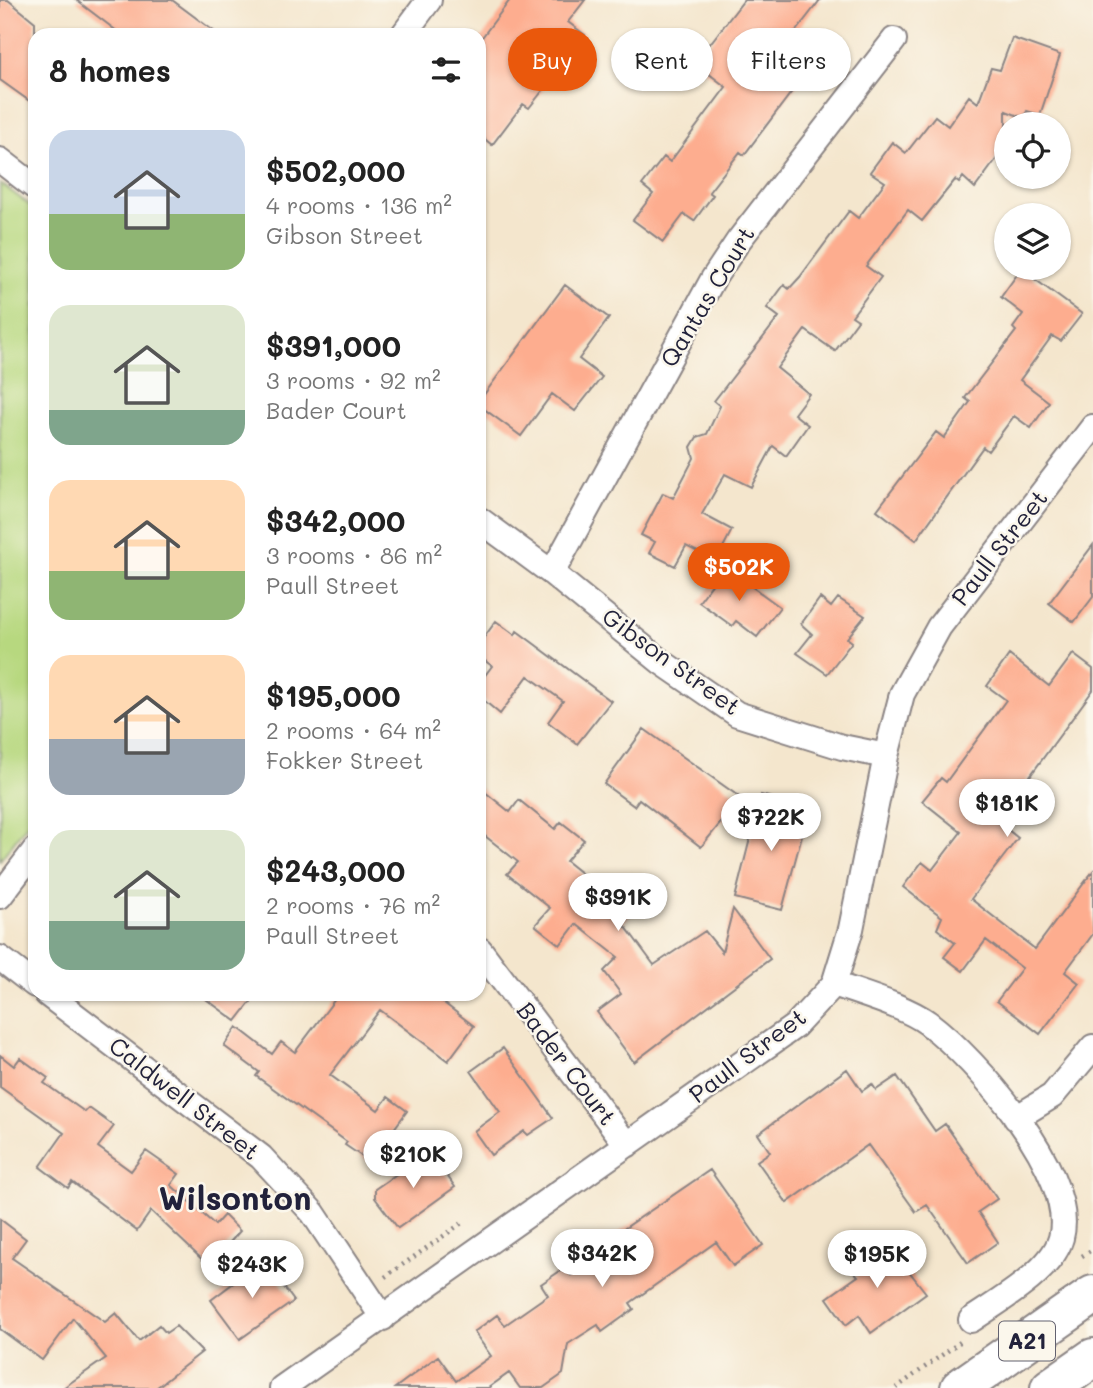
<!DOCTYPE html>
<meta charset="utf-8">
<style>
body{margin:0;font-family:Mali,sans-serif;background:#f2f2f2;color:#222;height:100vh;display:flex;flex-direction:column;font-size:26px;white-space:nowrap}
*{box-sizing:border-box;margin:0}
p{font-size:23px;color:#767676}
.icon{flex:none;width:38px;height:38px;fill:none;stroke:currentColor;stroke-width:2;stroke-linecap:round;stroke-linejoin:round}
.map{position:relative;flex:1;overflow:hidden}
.panel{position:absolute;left:28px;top:28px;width:458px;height:973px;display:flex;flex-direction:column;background:#fff;border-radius:21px;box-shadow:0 2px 5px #0004}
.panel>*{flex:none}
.hud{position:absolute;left:508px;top:28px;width:480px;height:63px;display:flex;gap:14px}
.controls{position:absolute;left:994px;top:112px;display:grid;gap:14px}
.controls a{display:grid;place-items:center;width:77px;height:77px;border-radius:50%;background:#fff;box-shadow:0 2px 5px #0004;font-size:35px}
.price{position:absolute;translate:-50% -60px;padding:0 16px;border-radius:24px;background:#fff;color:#222;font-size:23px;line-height:46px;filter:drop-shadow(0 2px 4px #0008)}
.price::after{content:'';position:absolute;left:50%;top:42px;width:21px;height:16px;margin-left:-10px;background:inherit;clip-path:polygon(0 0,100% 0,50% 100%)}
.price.active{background:#ea580c;color:#fff}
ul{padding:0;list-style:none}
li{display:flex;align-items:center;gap:21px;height:175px;padding:0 21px}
li span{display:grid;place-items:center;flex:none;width:196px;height:140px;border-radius:21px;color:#555}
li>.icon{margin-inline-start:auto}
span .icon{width:84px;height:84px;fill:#fffc;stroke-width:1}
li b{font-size:30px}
h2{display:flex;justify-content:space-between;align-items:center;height:84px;padding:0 21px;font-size:30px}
.chip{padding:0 24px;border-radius:32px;background:#fff;box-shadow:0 2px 5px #0004;font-size:24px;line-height:63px}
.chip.active{background:#ea580c;color:#fff}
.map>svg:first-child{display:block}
.green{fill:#b7d87f;stroke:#6c7d5d;stroke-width:2}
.building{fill:#fdad8f}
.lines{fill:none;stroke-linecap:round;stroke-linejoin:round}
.minor-casing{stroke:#8b8484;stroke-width:28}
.trunk-casing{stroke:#8b8484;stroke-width:42}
.path{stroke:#8b8484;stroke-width:4.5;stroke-dasharray:2 5;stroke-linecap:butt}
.minor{stroke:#fff;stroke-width:24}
.trunk{stroke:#fff;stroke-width:38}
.labels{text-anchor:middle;stroke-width:5;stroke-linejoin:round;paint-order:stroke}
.shield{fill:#fbf7ec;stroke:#636270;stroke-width:2}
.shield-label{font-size:23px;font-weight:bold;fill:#22223b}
.street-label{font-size:24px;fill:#22223b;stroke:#fbf7ec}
.district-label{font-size:32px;font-weight:bold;fill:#22223b;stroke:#fbf7ec}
</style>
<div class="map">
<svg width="1093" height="1388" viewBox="0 0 1093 1388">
<rect width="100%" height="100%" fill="#fbf7ec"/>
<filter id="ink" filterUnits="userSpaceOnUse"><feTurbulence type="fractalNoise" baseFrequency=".0143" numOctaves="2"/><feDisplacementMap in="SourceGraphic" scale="14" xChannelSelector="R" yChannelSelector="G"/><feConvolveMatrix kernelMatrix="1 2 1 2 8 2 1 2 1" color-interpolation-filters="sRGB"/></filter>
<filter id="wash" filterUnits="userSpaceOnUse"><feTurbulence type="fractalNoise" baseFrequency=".00686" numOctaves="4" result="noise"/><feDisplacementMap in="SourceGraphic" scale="28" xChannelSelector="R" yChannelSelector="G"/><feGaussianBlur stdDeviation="1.57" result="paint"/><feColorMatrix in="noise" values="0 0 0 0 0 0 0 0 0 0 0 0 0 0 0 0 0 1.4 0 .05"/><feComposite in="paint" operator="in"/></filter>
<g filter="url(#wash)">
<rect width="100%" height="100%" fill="#f4e6cd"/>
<path class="green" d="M 0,183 L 35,209 L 35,814 L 0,860 Z"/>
<g id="blocks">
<path class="building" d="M 0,0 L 8,0 L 35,22 L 35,105 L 0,80 Z
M 76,0 L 172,0 L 219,35 L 122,35 Z
M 510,0 L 585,0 L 568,22 L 585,35 L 571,54 L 559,44 L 532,81 L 544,89 L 529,108 L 523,104 L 492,145 L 480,135 L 480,40 Z
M 744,0 L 820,0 L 789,40 L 815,61 L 744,155 L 740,152 L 709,192 L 713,195 L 694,221 L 684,214 L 663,242 L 633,220 L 653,194 L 642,185 L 664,157 L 670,162 L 726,87 L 695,63 Z
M 1012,38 L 1060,55 L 1040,115 L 1027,111 L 1024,118 L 1006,111 L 1006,146 L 975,188 L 963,177 L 959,183 L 955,180 L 922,221 L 908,210 L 866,266 L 881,277 L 852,316 L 858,320 L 835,351 L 805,330 L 777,368 L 809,394 L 794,414 L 808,425 L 786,456 L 773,446 L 751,487 L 725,474 L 702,514 L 732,530 L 716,561 L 686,546 L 675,566 L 649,553 L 655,542 L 641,535 L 663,493 L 673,498 L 694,458 L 691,447 L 697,437 L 707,434 L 720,406 L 714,401 L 779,317 L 767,308 L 784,285 L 789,289 L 800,277 L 849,211 L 858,218 L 885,182 L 870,172 L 892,142 L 906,153 L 935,116 L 948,126 L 969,96 L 978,103 L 991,68 L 1000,70 Z
M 1021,269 L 1082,314 L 1061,341 L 1052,336 L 1020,380 L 1049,402 L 1031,428 L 1014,416 L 988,451 L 983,447 L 916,540 L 877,510 L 936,432 L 944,438 L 970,402 L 965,398 L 1016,331 L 1013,328 L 1023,314 L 1001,297 Z
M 565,285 L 609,318 L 579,359 L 602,377 L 575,411 L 552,394 L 521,436 L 480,406 L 480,400 Z
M 1093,545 L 1093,597 L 1074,622 L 1049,603 Z
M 725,567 L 780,607 L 757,637 L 736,621 L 732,626 L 699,602 Z
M 820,598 L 831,607 L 838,598 L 865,616 L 847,638 L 852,642 L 827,674 L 797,653 L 812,634 L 801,624 Z
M 496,621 L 515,635 L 517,631 L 611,701 L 577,744 L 548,722 L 563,701 L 528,676 L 500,714 L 480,697 L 480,682 L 492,666 L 480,657 L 480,643 Z
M 1073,654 L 1093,669 L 1093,690 L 997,821 L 1018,838 L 971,899 L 1035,949 L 1093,871 L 1093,934 L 1065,972 L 1079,983 L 1040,1034 L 997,1001 L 1022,968 L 986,940 L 963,971 L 944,957 L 955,943 L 937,929 L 942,917 L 903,887 L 922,862 L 932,870 L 961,832 L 922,801 L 941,778 L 946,782 L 1006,700 L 987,686 L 1009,655 L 1049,686 Z
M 644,729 L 741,798 L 701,847 L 639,799 L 634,806 L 604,784 Z
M 480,788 L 510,812 L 519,800 L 555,829 L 561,822 L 584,840 L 566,861 L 631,913 L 623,923 L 654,965 L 705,931 L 722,952 L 733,909 L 770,959 L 634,1062 L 597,1012 L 621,994 L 604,971 L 618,957 L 576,924 L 560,945 L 535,925 L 550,908 L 507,874 L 518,862 L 480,832 Z
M 761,795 L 804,806 L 797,833 L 802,835 L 782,910 L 735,898 Z
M 199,994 L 257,994 L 236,1021 Z
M 339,994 L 432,994 L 474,1026 L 448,1061 L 380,1010 L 330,1075 L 378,1110 L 388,1097 L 407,1111 L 370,1162 L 345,1145 L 347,1142 L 256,1076 L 259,1072 L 224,1046 L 237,1027 L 272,1054 L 281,1042 L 295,1052 Z
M 503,1048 L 553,1118 L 528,1135 L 524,1131 L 491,1155 L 474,1131 L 500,1112 L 471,1071 Z
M 0,1055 L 14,1066 L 20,1058 L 48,1078 L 44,1083 L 85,1112 L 89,1108 L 114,1126 L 98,1147 L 131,1171 L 146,1151 L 179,1174 L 171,1185 L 215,1225 L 224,1215 L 240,1231 L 209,1266 L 151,1211 L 137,1231 L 72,1182 L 68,1188 L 40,1167 L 64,1133 L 0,1087 Z
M 847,1069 L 862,1091 L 872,1084 L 876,1090 L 897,1076 L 935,1131 L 945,1124 L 997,1199 L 978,1212 L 998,1242 L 968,1263 L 927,1205 L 916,1212 L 868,1145 L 787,1203 L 757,1161 L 770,1152 L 758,1134 Z
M 430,1151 L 455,1187 L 398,1228 L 375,1198 L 375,1189 Z
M 710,1170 L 763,1245 L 733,1266 L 716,1242 L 630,1303 L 634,1309 L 602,1332 L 598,1325 L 568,1344 L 563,1374 L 543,1388 L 520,1388 L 509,1373 L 488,1388 L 395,1388 L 438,1356 L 456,1381 L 491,1356 L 474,1332 L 497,1315 L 505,1325 L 548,1295 L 541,1284 L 566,1267 L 571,1275 L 614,1246 L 609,1239 Z
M 0,1219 L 26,1239 L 12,1258 L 105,1322 L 116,1313 L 139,1341 L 159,1325 L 166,1333 L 176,1326 L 202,1352 L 156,1388 L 63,1388 L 106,1358 L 73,1318 L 42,1360 L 0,1329 Z
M 887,1243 L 926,1293 L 871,1333 L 859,1315 L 846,1325 L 827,1298 L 858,1276 L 851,1268 Z
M 264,1260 L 294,1301 L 240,1339 L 211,1300 Z"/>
</g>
</g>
<g filter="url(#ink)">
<use href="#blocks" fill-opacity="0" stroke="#8b8484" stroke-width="2"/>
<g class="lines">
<g class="minor-casing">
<path id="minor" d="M 403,35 L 429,0
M 0,160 L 35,187
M 480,520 L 552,573 L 660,661 L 737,714 L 842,747 L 886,756
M 552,573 L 713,279 L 739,240 L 894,40
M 0,896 L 35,850
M 480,950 L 627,1145
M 0,958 L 35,985
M 834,984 C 861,994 905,1006 928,1023 C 975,1058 1078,1174 1061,1238 C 1052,1271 999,1301 971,1320
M 47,994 L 261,1157 L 313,1213 L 383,1318
M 1016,1118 L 1052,1096 L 1093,1047
M 282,1388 L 795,1026 L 834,984 L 851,929 L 886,756 L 902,694 L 939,627 L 1093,427"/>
</g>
<g class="trunk-casing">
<path id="trunk" d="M 960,1388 L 1093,1295
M 1050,1388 L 1093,1358"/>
</g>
<path class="path" d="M 1082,1256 L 1093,1249
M 385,1277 L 462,1223
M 896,1388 L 960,1342"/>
<use href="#minor" class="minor"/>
<use href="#trunk" class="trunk"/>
</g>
</g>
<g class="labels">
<rect class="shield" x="999" y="1321.5" width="56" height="39" rx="5"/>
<g class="shield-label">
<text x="1027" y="1349">A21</text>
</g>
<g class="street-label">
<text transform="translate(708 297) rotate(-59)" y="8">Qantas Court</text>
<text transform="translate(1000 548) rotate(-52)" y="8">Paull Street</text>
<text transform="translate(671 662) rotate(36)" y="8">Gibson Street</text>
<text transform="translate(748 1056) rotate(-37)" y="8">Paull Street</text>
<text transform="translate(566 1064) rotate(53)" y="8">Bader Court</text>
<text transform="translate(184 1099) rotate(38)" y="8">Caldwell Street</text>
</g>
<g class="district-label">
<text x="235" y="1210">Wilsonton</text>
</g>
</g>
</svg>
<div class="controls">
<a><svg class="icon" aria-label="locate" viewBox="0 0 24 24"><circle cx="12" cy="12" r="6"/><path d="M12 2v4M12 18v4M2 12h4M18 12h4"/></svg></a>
<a><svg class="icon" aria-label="layers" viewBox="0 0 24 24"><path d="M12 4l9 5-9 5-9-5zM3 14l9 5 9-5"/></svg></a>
</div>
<b class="price active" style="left:739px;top:603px">$502K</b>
<b class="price" style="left:1007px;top:839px">$181K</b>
<b class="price" style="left:771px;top:853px">$722K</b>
<b class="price" style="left:618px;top:933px">$391K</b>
<b class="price" style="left:413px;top:1190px">$210K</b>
<b class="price" style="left:602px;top:1289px">$342K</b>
<b class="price" style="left:877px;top:1290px">$195K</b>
<b class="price" style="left:252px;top:1300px">$243K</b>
<div class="hud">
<a class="chip active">Buy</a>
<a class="chip">Rent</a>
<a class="chip">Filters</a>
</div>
<section class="panel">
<h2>8 homes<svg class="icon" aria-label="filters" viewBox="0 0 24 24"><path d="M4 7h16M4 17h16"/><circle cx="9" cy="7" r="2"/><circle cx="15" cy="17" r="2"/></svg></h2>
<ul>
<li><span style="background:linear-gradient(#c9d6e8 60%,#8fb573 0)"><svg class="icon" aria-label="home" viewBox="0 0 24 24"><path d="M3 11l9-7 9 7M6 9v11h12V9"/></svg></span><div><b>$502,000</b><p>4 rooms · 136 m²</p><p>Gibson Street</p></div></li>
<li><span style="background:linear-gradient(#dfe7d0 75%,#7fa58c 0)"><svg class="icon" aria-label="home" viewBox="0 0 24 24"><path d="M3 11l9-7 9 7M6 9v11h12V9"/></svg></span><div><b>$391,000</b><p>3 rooms · 92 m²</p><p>Bader Court</p></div></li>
<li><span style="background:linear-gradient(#ffd9b3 65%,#8fb573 0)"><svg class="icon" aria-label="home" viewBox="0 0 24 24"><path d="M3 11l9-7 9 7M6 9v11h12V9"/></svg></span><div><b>$342,000</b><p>3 rooms · 86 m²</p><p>Paull Street</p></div></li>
<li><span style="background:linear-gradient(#ffd9b3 60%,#9aa5b1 0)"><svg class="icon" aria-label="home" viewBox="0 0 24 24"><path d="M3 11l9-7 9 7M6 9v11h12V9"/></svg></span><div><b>$195,000</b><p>2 rooms · 64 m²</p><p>Fokker Street</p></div></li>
<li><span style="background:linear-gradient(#dfe7d0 65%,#7fa58c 0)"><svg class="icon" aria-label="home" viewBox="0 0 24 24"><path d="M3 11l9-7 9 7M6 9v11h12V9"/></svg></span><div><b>$243,000</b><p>2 rooms · 76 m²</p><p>Paull Street</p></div></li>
</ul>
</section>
</div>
